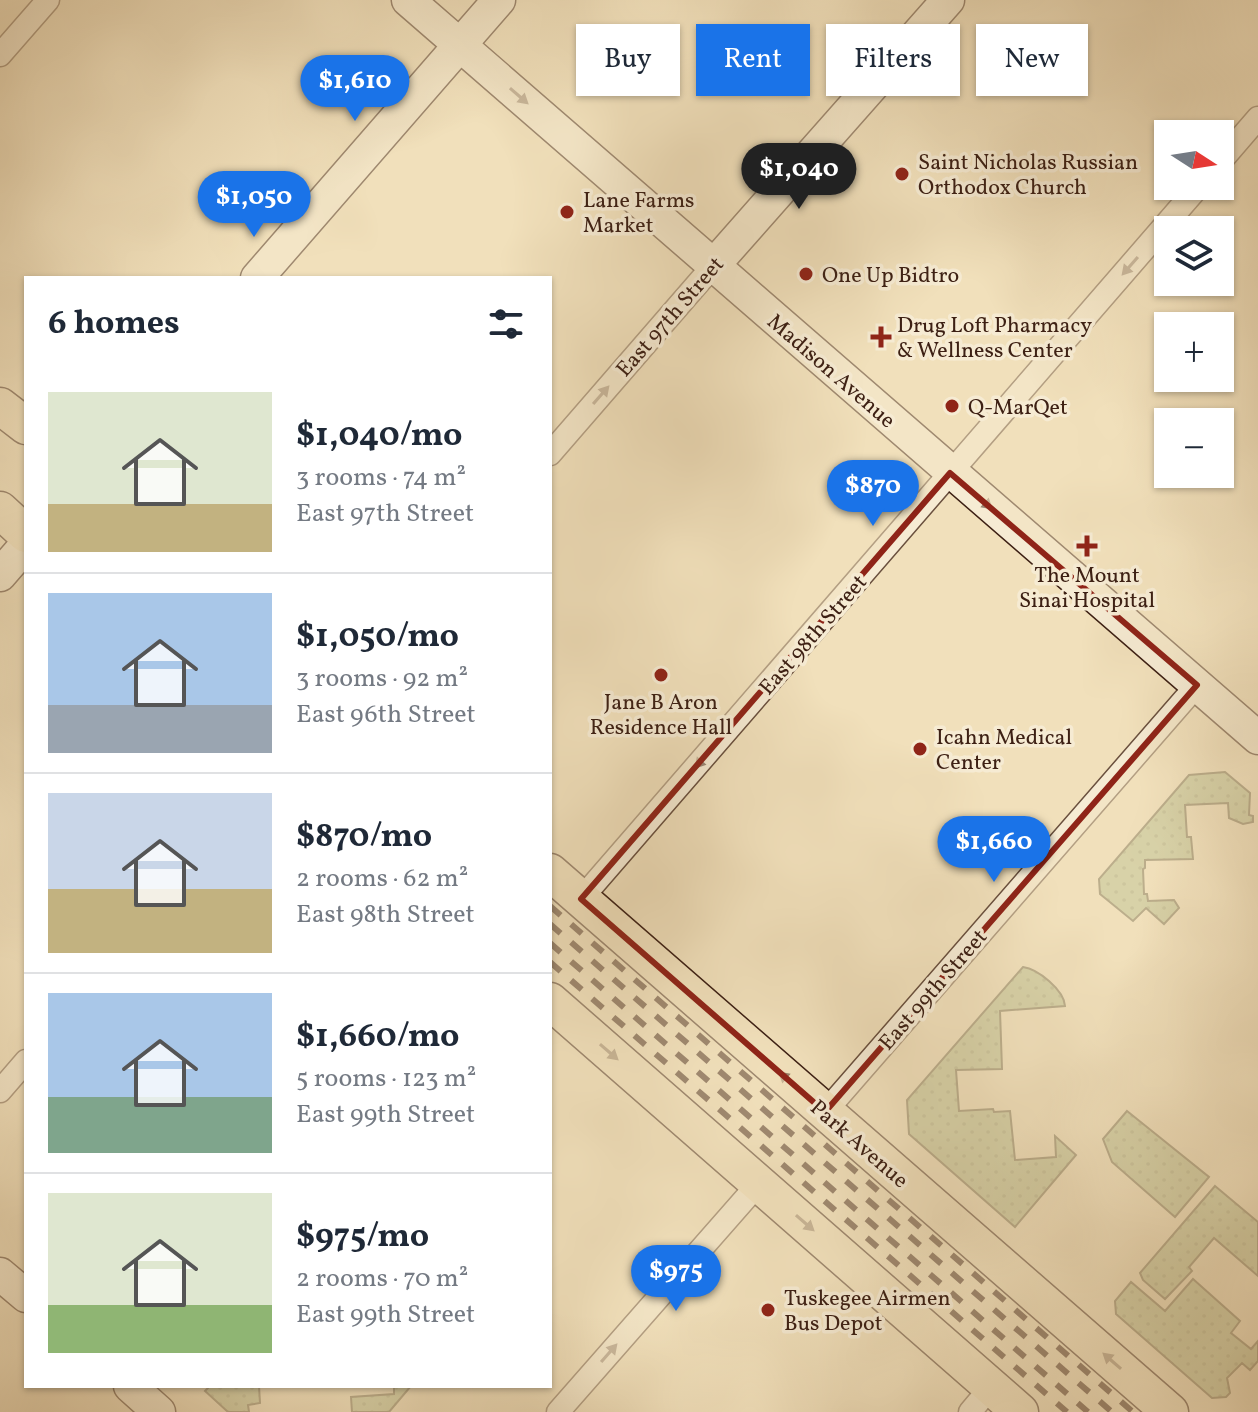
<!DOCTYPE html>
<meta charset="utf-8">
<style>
body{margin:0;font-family:Vollkorn,serif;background:#f6f6f7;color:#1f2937;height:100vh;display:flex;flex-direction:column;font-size:30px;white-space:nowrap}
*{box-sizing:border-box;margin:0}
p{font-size:26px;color:#747a83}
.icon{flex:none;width:44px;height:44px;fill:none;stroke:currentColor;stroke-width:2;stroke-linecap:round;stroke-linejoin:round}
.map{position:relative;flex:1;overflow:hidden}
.sheet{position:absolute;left:24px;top:276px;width:528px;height:1112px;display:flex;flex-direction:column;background:#fff;border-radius:0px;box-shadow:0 2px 6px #0004}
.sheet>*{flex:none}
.banner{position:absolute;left:576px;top:24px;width:562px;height:72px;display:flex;gap:16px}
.needle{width:52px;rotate:102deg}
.fabs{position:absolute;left:1154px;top:120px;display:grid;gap:16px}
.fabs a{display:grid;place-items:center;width:80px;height:80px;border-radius:0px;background:#fff;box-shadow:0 2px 6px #0004;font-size:40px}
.price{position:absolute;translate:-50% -68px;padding:0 18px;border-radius:28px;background:#1a73e8;color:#fff;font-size:26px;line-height:52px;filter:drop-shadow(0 2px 4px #0008)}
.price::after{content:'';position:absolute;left:50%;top:48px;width:24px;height:18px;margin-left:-12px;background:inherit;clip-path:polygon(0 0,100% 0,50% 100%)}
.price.active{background:#222;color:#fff}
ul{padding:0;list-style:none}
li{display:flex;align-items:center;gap:24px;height:200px;padding:0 24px}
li+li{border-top:2px solid #e0e1e3}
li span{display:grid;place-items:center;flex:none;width:224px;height:160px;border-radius:0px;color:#555}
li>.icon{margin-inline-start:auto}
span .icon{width:96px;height:96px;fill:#fffc;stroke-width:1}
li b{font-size:34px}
h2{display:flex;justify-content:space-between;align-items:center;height:96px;padding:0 24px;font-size:34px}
.pill{padding:0 28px;border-radius:0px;background:#fff;box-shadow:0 2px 6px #0004;font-size:28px;line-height:72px}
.pill.active{background:#1a73e8;color:#fff}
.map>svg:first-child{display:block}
.grass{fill:url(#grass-dots);stroke:#7c7152;stroke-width:2}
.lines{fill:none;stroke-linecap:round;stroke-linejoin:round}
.street-casing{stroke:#6a503e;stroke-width:25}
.secondary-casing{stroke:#3d2014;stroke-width:35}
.primary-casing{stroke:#3d2014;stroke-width:39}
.street{stroke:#f6ebd3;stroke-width:22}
.secondary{stroke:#f6ebd3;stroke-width:32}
.primary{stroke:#f1e0bb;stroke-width:36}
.rail{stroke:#3d2014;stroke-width:6;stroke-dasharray:14 14;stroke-linecap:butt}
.oneway{fill:#9a8674}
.oneway2{fill:#978068}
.marked{fill:none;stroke:#8f2418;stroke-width:6;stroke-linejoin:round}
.poi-dot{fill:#8f2418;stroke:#f6ebd3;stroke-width:3}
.labels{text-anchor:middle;stroke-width:7;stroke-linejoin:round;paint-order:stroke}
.poi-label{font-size:22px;fill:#3d2014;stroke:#f6ebd3;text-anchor:start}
.street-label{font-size:22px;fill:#3d2014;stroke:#f6ebd3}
</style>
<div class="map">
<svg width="1258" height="1412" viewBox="0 0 1258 1412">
<defs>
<pattern id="grass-dots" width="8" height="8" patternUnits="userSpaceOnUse" patternTransform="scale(2)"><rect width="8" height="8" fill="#bbc290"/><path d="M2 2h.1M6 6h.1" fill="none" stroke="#a2a67b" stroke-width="1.8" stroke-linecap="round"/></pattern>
</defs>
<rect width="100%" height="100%" fill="#f1e0bb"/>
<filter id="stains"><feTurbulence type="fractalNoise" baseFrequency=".0025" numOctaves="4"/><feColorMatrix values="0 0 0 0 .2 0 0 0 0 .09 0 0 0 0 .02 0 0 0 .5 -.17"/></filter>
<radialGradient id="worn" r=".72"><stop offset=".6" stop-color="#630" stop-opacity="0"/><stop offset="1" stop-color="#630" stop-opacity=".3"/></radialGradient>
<path class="grass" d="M 1225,772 L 1250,793 L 1249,815 L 1253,816 L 1253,822 L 1243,824 L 1229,818 L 1228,803 L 1185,805 L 1187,837 L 1191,837 L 1193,859 L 1145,860 L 1145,868 L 1143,869 L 1144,894 L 1147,894 L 1148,901 L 1174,900 L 1179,908 L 1164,924 L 1146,908 L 1133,921 L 1100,894 L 1099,879 L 1189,775 Z
M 1023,967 C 1038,969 1064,990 1065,1006 L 1000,1011 L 1002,1069 L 956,1070 L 959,1111 L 993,1109 L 994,1112 L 1010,1111 L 1015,1160 L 1056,1157 L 1055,1136 L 1076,1155 L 1015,1227 L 909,1134 L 907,1100 Z
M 1127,1111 L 1209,1177 L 1175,1217 L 1112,1162 L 1103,1139 Z
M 1215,1186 L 1258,1222 L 1258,1276 L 1214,1238 L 1189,1267 L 1192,1271 L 1165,1299 L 1143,1280 L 1140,1273 Z
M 1193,1279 L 1240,1321 L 1231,1333 L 1251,1349 L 1258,1341 L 1258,1361 L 1250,1370 L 1242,1363 L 1227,1378 L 1230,1393 L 1226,1397 L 1212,1398 L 1116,1314 L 1115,1301 L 1131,1282 L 1165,1311 Z
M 210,1386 L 259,1386 L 260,1403 L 248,1405 L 249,1412 L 228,1412 L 205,1391 Z
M 394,1386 L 411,1386 L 389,1412 L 352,1412 L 351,1397 L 394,1394 Z"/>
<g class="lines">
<g class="street-casing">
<path id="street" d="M 0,55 L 48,0
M 1220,162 L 1258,118
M 550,454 L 713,266
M 581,899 L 1199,186
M 0,1091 L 26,1061
M 825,1112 L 1197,685
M 558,1412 L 759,1183
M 970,1412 L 991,1387"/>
</g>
<g class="secondary-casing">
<path id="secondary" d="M 408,0 L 1258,738
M 713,266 L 948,0
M 257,278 L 499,0
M 0,575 L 26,545
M 0,1274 L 26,1296
M 130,1386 L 159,1412"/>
</g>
<g class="primary-casing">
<path id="primary" d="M 0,406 L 26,426
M 0,510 L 26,534
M 550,872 L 1170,1412
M 550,1001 L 1020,1412"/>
</g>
<use href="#street" class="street"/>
<use href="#secondary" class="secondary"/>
<use href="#primary" class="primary"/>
<path class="rail" d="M 550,906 L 1133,1412
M 550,924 L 1112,1412
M 550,943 L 1088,1412
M 550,962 L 1067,1412"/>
</g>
<defs><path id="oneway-solid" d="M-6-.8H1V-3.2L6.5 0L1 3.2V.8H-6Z" transform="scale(2)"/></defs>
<g class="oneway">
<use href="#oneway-solid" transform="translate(519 96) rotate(41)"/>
<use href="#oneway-solid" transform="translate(1130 266) rotate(131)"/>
<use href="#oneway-solid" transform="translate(601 395) rotate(-49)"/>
<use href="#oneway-solid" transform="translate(983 501) rotate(41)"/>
<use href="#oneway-solid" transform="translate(703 759) rotate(131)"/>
<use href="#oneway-solid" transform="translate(609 1353) rotate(-49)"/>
</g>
<g class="oneway2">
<use href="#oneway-solid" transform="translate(609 1052) rotate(41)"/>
<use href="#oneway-solid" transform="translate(788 1080) rotate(-139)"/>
<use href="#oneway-solid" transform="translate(805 1223) rotate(41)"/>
<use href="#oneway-solid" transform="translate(1112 1361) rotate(-139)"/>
</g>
<path d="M0 0H1258V1412H0ZM 950,473 L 1197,685 L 825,1112 L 581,899 Z" fill="#f1e0bb" fill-opacity=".55" fill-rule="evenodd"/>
<path class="marked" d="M 950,473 L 1197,685 L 825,1112 L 581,899 Z"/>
<g class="poi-dot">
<circle cx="902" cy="174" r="8"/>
<circle cx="567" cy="212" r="8"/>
<circle cx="806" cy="274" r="8"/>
<path d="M877 325h8v8h8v8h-8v8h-8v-8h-8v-8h8z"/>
<circle cx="952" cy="406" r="8"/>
<path d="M1083 534h8v8h8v8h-8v8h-8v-8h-8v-8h8z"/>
<circle cx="661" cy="675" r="8"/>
<circle cx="920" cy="749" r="8"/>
<circle cx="768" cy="1310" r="8"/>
</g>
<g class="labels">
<g class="poi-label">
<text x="918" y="169">Saint Nicholas Russian<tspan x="918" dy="25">Orthodox Church</tspan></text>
<text x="583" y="207">Lane Farms<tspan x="583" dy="25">Market</tspan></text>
<text x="822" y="282">One Up Bidtro</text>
<text x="897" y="332">Drug Loft Pharmacy<tspan x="897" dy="25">&amp; Wellness Center</tspan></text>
<text x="968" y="414">Q-MarQet</text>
<text x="1087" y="582" text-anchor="middle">The Mount<tspan x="1087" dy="25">Sinai Hospital</tspan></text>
<text x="661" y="709" text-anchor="middle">Jane B Aron<tspan x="661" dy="25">Residence Hall</tspan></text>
<text x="936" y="744">Icahn Medical<tspan x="936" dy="25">Center</tspan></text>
<text x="784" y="1305">Tuskegee Airmen<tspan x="784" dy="25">Bus Depot</tspan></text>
</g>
<g class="street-label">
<text transform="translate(669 316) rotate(-49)" y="8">East 97th Street</text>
<text transform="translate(832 370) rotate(41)" y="8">Madison Avenue</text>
<text transform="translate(812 634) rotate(-49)" y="8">East 98th Street</text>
<text transform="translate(932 989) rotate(-49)" y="8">East 99th Street</text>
<text transform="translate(860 1143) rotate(41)" y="8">Park Avenue</text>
</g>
</g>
<rect width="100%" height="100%" filter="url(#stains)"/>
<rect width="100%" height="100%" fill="url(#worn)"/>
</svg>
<div class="fabs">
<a><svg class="needle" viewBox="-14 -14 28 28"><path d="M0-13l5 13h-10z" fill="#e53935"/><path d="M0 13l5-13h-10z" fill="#747a83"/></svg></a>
<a><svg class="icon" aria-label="layers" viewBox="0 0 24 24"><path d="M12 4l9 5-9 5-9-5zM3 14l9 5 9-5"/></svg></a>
<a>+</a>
<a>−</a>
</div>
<b class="price" style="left:355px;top:123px">$1,610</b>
<b class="price active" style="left:799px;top:211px">$1,040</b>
<b class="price" style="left:254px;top:239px">$1,050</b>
<b class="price" style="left:873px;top:528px">$870</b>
<b class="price" style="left:994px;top:884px">$1,660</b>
<b class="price" style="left:676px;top:1313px">$975</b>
<div class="banner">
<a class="pill">Buy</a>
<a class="pill active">Rent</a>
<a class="pill">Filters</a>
<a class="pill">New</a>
</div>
<section class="sheet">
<h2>6 homes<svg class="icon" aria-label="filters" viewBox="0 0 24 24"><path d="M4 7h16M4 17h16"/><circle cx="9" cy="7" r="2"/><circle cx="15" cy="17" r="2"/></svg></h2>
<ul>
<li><span style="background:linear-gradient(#dfe7d0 70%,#c2b280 0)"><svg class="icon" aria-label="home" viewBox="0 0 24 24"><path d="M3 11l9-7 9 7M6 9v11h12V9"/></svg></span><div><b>$1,040/mo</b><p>3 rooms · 74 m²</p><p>East 97th Street</p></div></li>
<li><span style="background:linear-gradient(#a9c7e8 70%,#9aa5b1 0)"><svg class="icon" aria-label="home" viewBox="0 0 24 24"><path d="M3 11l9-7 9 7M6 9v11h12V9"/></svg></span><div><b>$1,050/mo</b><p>3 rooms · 92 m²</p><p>East 96th Street</p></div></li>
<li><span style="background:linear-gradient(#c9d6e8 60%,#c2b280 0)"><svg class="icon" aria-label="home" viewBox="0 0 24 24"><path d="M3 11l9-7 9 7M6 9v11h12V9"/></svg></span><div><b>$870/mo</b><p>2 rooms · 62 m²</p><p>East 98th Street</p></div></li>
<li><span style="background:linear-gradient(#a9c7e8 65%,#7fa58c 0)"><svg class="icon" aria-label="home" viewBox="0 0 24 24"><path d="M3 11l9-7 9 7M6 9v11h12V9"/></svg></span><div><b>$1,660/mo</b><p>5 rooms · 123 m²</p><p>East 99th Street</p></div></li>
<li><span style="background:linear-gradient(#dfe7d0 70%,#8fb573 0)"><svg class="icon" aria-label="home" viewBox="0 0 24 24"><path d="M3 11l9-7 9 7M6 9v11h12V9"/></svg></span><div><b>$975/mo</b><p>2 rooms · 70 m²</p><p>East 99th Street</p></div></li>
</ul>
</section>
</div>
